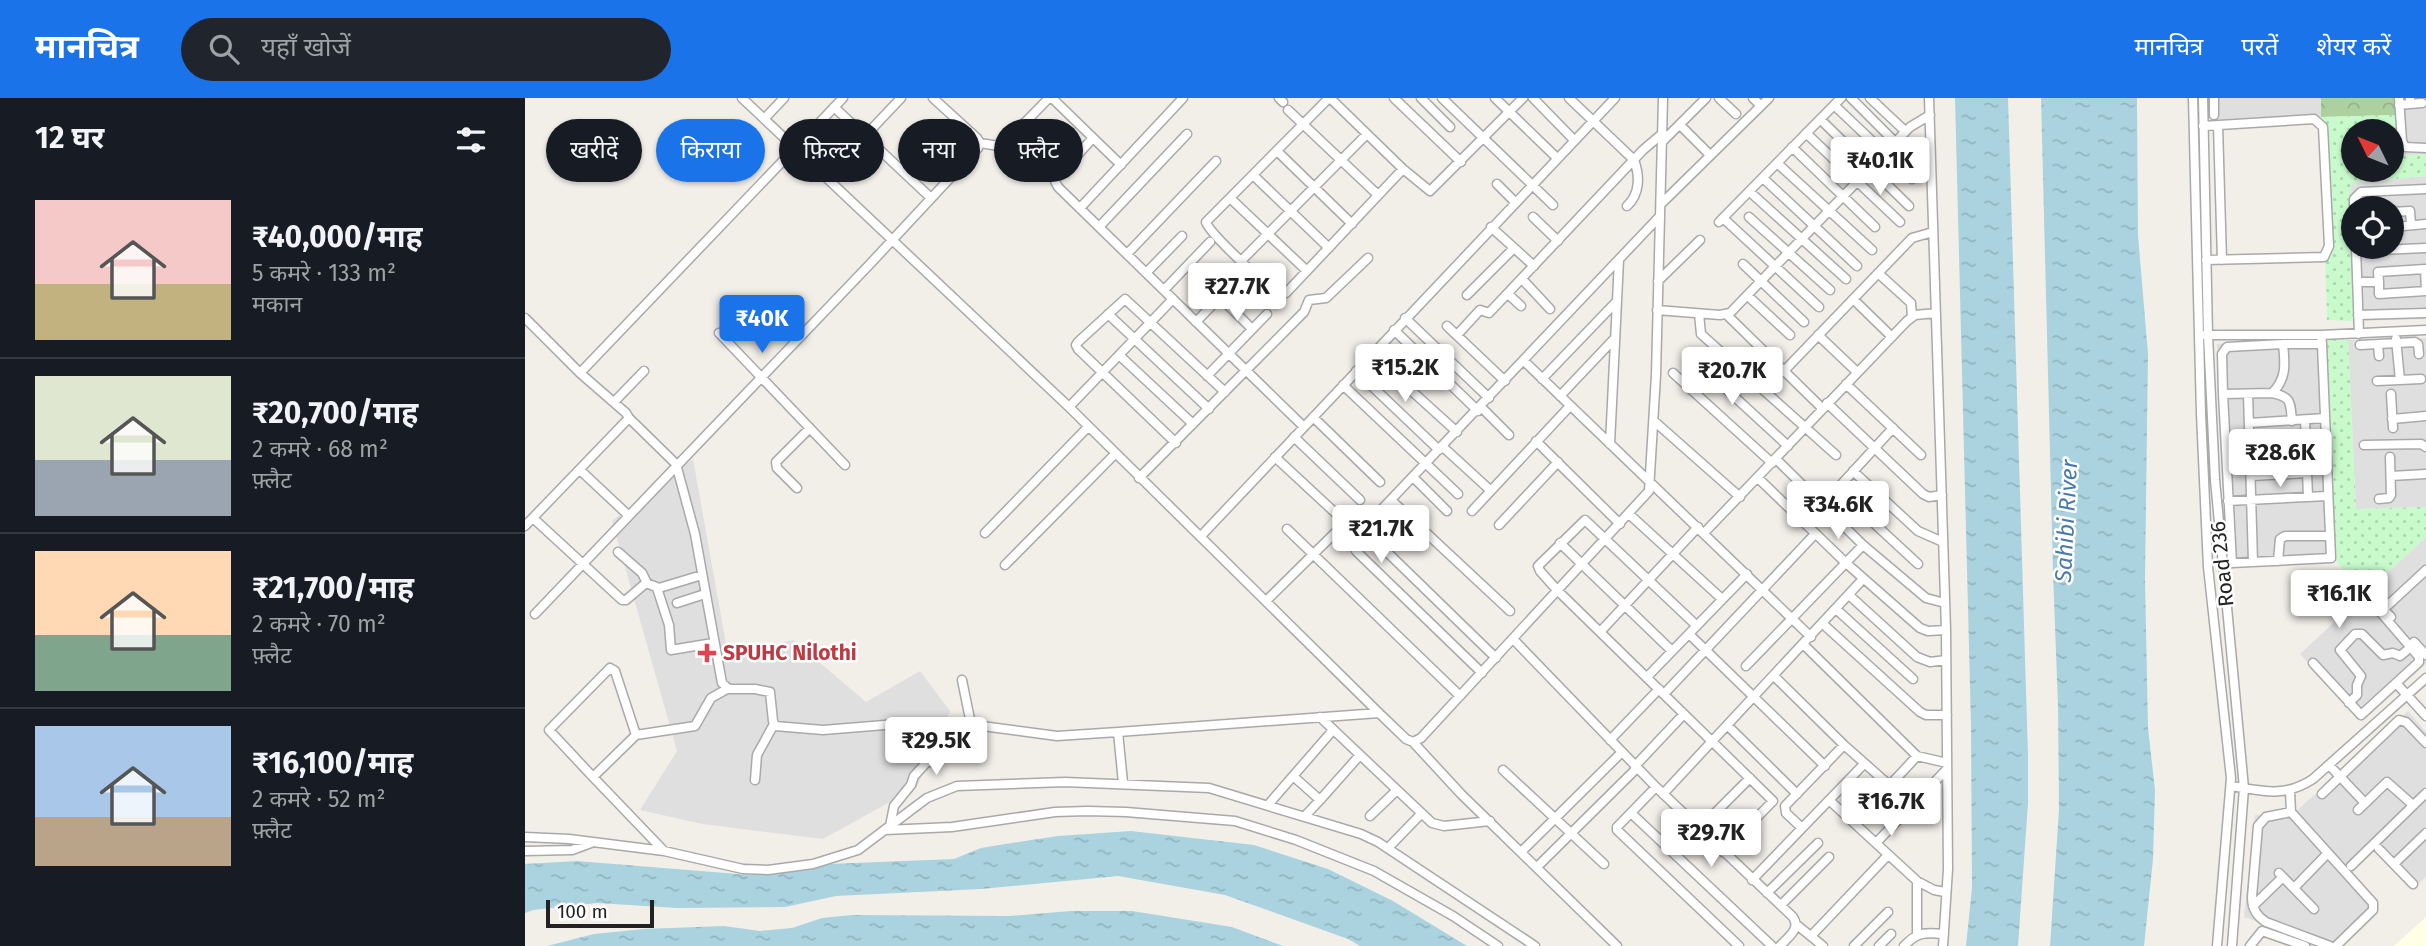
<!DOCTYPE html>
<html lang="hi">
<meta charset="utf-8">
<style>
body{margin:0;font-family:"Fira Sans","Noto Sans Devanagari",sans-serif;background:#20242c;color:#f1f3f6;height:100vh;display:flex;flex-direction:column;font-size:26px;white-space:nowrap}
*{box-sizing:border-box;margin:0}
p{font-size:23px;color:#9ea1a6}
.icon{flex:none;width:38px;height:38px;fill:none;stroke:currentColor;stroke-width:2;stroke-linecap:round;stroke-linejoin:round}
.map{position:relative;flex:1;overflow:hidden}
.drawer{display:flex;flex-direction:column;background:#171b24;width:525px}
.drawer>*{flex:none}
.top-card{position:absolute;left:21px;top:21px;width:665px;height:63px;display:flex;gap:14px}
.needle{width:46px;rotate:313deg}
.tools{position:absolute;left:1816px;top:21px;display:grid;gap:14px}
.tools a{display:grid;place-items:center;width:63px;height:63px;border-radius:50%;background:#171b24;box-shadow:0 2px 5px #0004;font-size:35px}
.scale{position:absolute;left:21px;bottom:18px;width:108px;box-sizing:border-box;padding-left:7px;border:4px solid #222;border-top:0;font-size:19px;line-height:24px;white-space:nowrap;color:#222;-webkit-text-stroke:5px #fff;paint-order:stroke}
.price{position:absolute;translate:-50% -60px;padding:0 16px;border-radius:7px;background:#fff;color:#222;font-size:23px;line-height:46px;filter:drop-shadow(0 2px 4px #0008)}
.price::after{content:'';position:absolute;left:50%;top:42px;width:21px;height:16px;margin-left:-10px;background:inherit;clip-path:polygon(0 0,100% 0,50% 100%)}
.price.active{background:#1a73e8;color:#fff}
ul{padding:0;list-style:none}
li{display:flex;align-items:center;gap:21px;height:175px;padding:0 35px}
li+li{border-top:2px solid #363941}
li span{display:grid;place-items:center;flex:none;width:196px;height:140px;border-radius:0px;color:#555}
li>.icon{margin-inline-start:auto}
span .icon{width:84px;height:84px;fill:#fffc;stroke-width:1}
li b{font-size:30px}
h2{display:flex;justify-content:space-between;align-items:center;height:84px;padding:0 35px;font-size:30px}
.chip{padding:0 24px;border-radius:32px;background:#171b24;box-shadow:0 2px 5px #0004;font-size:24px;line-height:63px}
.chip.active{background:#1a73e8;color:#fff}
header{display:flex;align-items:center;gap:42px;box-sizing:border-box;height:98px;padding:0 35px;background:#1a73e8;color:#fff}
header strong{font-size:33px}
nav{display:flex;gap:38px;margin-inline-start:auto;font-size:24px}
.search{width:490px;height:63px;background:#20242c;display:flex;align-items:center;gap:18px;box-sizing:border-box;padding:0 24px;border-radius:38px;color:#9ea1a6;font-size:26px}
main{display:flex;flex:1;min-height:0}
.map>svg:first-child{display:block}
.residential{fill:#e0dfdf;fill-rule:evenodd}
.education{fill:#ffffe5}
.forest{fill:url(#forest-crowns)}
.park{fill:url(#park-dots);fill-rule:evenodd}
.water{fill:url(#water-ripples)}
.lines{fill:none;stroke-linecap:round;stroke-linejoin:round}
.minor-casing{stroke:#a9a9a9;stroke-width:11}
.minor{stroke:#fff;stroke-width:8}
.health-dot{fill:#e0444e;stroke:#fff;stroke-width:2.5}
.labels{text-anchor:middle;stroke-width:5;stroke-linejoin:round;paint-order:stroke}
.street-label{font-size:21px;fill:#222;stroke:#fff}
.health-label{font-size:21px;font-weight:bold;fill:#be3a42;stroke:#fff;text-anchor:start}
.water-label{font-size:23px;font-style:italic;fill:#4a7aab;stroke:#fff}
</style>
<header>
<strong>मानचित्र</strong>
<div class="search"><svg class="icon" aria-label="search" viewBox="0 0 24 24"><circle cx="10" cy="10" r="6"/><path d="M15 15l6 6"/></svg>यहाँ खोजें</div>
<nav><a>मानचित्र</a><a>परतें</a><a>शेयर करें</a></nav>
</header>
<main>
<section class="drawer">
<h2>12 घर<svg class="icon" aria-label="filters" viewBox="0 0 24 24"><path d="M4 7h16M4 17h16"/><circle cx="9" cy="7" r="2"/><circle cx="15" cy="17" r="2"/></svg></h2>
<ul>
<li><span style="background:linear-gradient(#f6c9c9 60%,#c2b280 0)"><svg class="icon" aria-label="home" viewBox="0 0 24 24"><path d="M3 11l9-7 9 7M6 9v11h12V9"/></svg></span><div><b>₹40,000/माह</b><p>5 कमरे · 133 m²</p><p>मकान</p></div></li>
<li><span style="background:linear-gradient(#dfe7d0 60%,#9aa5b1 0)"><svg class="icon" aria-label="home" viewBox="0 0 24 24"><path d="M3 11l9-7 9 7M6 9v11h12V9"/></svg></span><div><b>₹20,700/माह</b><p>2 कमरे · 68 m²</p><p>फ़्लैट</p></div></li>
<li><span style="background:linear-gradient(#ffd9b3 60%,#7fa58c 0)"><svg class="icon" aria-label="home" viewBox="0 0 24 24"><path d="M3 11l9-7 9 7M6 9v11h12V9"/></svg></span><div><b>₹21,700/माह</b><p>2 कमरे · 70 m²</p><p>फ़्लैट</p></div></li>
<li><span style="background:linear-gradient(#a9c7e8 65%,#b9a48a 0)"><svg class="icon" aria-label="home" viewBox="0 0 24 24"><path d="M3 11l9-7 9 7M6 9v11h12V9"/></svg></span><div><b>₹16,100/माह</b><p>2 कमरे · 52 m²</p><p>फ़्लैट</p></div></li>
</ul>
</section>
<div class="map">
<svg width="1901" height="848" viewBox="0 0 1901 848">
<defs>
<pattern id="forest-crowns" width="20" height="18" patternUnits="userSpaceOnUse" patternTransform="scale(1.75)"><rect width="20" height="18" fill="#add19e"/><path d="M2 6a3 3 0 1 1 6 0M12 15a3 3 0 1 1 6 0" fill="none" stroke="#95b388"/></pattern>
<pattern id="park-dots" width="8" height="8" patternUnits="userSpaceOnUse" patternTransform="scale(1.75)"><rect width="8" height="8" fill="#c8facc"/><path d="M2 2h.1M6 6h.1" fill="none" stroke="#acd6af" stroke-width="1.8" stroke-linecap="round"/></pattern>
<pattern id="water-ripples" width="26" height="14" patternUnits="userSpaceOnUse" patternTransform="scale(1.75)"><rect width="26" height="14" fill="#aad3df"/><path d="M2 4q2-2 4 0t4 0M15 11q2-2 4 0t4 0" fill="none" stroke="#92b5bf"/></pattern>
</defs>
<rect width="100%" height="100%" fill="#f2efe9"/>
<path class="residential" d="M 1686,0 L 1796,0 L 1796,19 L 1687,24 Z
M 1871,0 L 1901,0 L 1901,56 L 1873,58 Z
M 1901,78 L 1901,221 L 1829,223 L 1826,85 ZM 1829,110 L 1867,110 L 1867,149 L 1829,149 Z
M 1901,240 L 1901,409 L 1831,411 L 1823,242 Z
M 1801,241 L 1810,461 L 1702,467 L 1692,246 Z
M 168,361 L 203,557 L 268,542 L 341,604 L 395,573 L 425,613 L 392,689 L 298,741 L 177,726 L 115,712 L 152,653 L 87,423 Z
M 1901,439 L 1901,566 L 1837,624 L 1775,556 Z
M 1883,613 L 1901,634 L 1901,779 L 1886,792 L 1848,750 L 1822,775 L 1851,811 L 1809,848 L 1719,819 L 1730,717 L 1768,716 Z"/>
<path class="education" d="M 1901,819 L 1901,848 L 1869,848 Z"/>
<path class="forest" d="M 1796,0 L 1871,0 L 1871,17 L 1796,19 Z"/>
<path class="park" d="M 1871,17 L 1873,58 L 1901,56 L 1901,78 L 1826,85 L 1829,223 L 1802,222 L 1796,19 ZM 1829,33 L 1867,33 L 1867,72 L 1829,72 Z
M 1801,241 L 1823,242 L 1831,411 L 1901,409 L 1901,439 L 1838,497 L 1810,461 Z"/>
<path class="water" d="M 1430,0 L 1483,0 L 1503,658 L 1503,705 L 1493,848 L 1441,848 L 1447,790 L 1446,628 Z
M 1516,0 L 1612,0 L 1613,137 L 1623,256 L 1620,481 L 1623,630 L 1630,692 L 1628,761 L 1619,848 L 1525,848 L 1534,711 L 1533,608 L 1528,474 Z
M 606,733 L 729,747 L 803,771 L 868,803 L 942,848 L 835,848 L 823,841 L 700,797 L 593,778 L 456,791 L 311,798 L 260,809 L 152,810 L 72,805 L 8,812 L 0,815 L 0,766 L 52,763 L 225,777 L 263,773 L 304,766 L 429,761 L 456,750 L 500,743 L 533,738 Z
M 546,813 L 607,813 L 707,829 L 758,848 L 22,848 L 69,836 L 119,831 L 199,828 L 235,833 L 267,830 L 297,820 L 327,817 L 485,818 Z"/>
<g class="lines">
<g class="minor-casing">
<path id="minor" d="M 217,0 L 544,309 L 854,615 L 881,641 L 888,644 L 896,640 L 1124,393 L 1131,277 L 1138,0
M 527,0 L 596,67
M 754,0 L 758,4
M 804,0 L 681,124 C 684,135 742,189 755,197 L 761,195 L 878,71
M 805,0 L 878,71 L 905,93 L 998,0
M 869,0 L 936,64
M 896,0 L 925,29
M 917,0 L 1028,107
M 970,0 L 1032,60
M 1008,0 L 1049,42
M 1044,0 L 1109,62 C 1115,78 1115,96 1102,108
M 1194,0 L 1211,16
M 1228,0 L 1236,8
M 1326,0 L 1370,44
M 1345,0 L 1380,33
M 1404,0 L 1421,532 L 1423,771 L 1418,848
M 1668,0 L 1676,316 L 1683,469 L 1706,680 L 1692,848
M 1678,0 L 1683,237 L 1690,382 L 1719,690 L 1707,848
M 1689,0 L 1689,17
M 1874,0 L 1877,43 L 1880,49 L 1901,50
M 1885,6 L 1897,5
M 1309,7 L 1387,81
M 1874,7 L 1885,6 L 1885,0
M 309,9 L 406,100
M 763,12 L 853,97
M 239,21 L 259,0
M 1295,21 L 1384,108
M 1155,27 L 1185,57
M 1678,28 L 1789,21 L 1798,29 L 1804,148 L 1799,159 L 1681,162
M 1693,28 L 1697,162
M 1281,35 L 1375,124
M 340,38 L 376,0
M 568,40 L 533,78 L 530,83 L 533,89 L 779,329
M 1137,44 L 1181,0
M 455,45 L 474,48 L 478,47 L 524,0
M 476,48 L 507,78
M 1267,49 L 1350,129
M 752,53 L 827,126
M 1252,65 L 1347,152
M 728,77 L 804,150
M 1238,80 L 1332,168
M 972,86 L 990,104
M 1225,94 L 1321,181
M 705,100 L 782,173
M 1136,106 L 1244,0
M 555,110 L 658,0
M 1867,114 L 1885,113 L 1886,127
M 1008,119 L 1033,143
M 1224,119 L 1305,192
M 1198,120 L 1294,209
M 1194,124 L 1316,0
M 1829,124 L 1829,101 L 1836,94 L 1901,91
M 574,129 L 662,36
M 966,129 L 1009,168
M 1867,129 L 1901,126
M 1831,149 L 1834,236
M 1831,153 L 1901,150
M 602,156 L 691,63
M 717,162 L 842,36
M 1218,166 L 1279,224
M 621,175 L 657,138
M 1353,175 L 1386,205 L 1387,219
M 997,181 L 1025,211
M 1133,183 L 1175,142
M 1832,184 L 1854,184 L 1854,196 L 1901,193
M 1854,184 L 1853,174 L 1900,171 L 1901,193
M 639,192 L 685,144
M 983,196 L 996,208
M 942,197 L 989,150
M 1223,198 L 1265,237
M 695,199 L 727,231
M 1328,201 L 1367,239
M 1132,212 L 1195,217 L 1205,215 L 1385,29 L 1405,17
M 583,216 L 684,311
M 1174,216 L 1176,236 L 1311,357
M 1202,217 L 1298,311
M 1833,217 L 1901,215
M 0,220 L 55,275 L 101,315 L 104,320 L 0,428
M 880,220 L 964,300
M 671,224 L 718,175
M 922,228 L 980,283
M 869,232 L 953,313
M 194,235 L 320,367
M 932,237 L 955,212 L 964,215 L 1118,52 L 1138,35
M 1293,237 L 1332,274
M 1680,237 L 1796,237 L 1901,232
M 1796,237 L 1797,246 L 1806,460 L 1707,465 L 1698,296 L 1747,295 C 1762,281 1760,265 1758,246 L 1797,246
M 1871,241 L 1875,282
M 1853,246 L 1854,258
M 1835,247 L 1890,244 L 1893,246 L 1894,256
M 846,256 L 932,334
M 1163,256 L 1263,348
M 594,257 L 668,326
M 999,263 L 1286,539
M 831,273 L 914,352
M 1258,274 L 1387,140 L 1408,134
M 55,275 L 318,0
M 1148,275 L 1247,365
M 682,278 L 742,216
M 1017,281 L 1092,203
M 1852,283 L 1896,281
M 1321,286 L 1396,357
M 818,287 L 933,396
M 1747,295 C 1767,299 1765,304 1767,323
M 1698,296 L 1697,256 L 1702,249 L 1758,246
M 1723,296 L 1728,464
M 1866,296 L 1868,330
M 1035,298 L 1090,240
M 89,304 L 119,273
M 1302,305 L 1398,396 L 1404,399 L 1417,397
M 544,309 L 648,201
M 956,309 L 984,337
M 788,319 L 855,384
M 104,320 L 151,366 L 170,436 L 197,585 L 204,591 L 230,591 L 245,594 L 248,623 L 250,628 L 298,632 L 372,626 L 442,626 L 532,638 L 593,634 L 598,685
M 1867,321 L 1901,318
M 1780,322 L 1783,399
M 1129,323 L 1215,399
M 1724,325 L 1800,320
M 769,339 L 835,402
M 1011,343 L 1095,426
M 651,345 L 553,251 L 551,247 L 553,244 L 600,201 L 700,294
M 1085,346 L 1094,162
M 1839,347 L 1896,346 L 1901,349
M 918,349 L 965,392
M 750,359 L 819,423
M 1251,361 L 1338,447 L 1401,500 L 1420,505
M 55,372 L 103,417
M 1328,373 L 1393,433 L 1418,444
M 1726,378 L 1782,375
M 1866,378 L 1901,376
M 888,379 L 922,413
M 614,380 L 779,214 L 784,202 L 801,200 L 843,160
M 1233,380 L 1321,465 L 1395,530 L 1403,533 L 1421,532
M 272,390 L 252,370 L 251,364 L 285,330
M 1312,391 L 1393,466
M 1854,401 L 1864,400 L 1866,397 L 1865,359
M 866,402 L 985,513
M 1703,403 L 1803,398
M 947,413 L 1045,308
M 1104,416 L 1197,501
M 8,420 L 97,502 L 101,502 L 121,485 L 134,490 L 177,477
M 1280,426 L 1368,330
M 974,427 L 1033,364
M 839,430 L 1135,118
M 762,431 L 935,598
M 460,435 L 563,329
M 1179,435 L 1382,223 L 1390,217 L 1411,215
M 676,438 L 1090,0
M 1035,445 L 1147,553
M 831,453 L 957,575
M 93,454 L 117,475 L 122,485
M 1753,463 L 1755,441 L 1760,438 L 1805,438
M 480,467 L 590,356
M 132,490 L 144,527 L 146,552 L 188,545
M 1324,497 L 1392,559 L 1405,564 L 1421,562
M 1844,501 L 1894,559 L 1894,564 L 1871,585 L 1901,618
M 741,503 L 826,419 L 971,560
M 152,505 L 180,496
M 1311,511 L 1388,581
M 10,516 L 345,166 L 453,50 L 455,45 L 452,40 L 408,0
M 1866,519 L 1860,513 L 1861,509 L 1901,472
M 1298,526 L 1395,614 L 1401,617 L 1422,617
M 1172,528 L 1060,422 L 1013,468 L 1015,473 L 1032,492 L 1248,703 L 1198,754
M 1075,534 L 1173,429
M 1164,536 L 1300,668
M 988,541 L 1131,689 L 1268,819 C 1276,831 1263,839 1255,848
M 1889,544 L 1901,557
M 1279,547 L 1392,658 L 1422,665
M 1788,565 L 1836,617 L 1871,585
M 1221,568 L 1338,447
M 1249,578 L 1319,647 L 1363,686 L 1366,686 L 1392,658
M 1122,579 L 1222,476
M 1139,596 L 1290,436
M 1824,605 L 1832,597 L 1832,587 L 1836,578 L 1815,552 L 1830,536 L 1837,536 L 1858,557 L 1868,555 L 1875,558 L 1886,549
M 795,619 L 907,725 L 919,728 L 965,723
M 1202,627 L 1272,696
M 593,634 L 854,615
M 1085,642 L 1134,591
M 888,644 L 936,696 L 1092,848
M 1804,667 L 1840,705
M 1110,668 L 1159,616
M 978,672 L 1079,766
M 768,678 L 795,702 L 780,718
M 68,679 L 24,632 L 85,570 L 90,573 L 111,637
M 230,682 L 232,657 L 249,626
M 1706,688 C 1738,693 1759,700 1788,681 L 1901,580
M 1131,689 L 1092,729 L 1092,732 L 1214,848
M 1765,693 L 1766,714 L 1848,805 L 1848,812 L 1811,848
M 1138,696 L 1338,481
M 1797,696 L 1874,622 L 1881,624 L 1901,645
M 795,702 L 835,657
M 1304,702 L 1392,783 L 1409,792 L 1420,794
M 743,707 L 808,632
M 1833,712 L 1862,684 L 1888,707
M 1766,714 L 1741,719 L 1733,728 L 1727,799 C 1727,810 1731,818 1741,824 L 1805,848
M 1106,715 L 1247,848
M 845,718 L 871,693
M 365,728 L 369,708 L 386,687 L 389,678 L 402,664 L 410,664 L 446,626 L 437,582
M 1277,730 L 1261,715 L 1260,708 L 1319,647
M 1174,731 L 1225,680
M 360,732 L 427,729 L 530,714 L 562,713 L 601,714 L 710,723 L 771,742 L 849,773 L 928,818 L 973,848
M 0,739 L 44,741 L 139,753 L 218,771 L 243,772 L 288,766 L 333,752 L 402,700 L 432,688 L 540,684 L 684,690 L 836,736 L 853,744 L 1010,848
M 1351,745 L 1422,671
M 863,750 L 896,716
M 1854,751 L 1888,786
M 0,753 L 47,752 L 66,745
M 139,753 L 68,679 L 111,637 L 170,628 L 186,600 L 202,591
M 996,754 L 1097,654
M 1869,766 L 1901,735
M 1826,768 L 1901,695
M 1012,769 L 1112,670
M 1754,775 L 1789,811
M 1227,782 L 1339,666
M 1769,790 L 1803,755
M 1242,795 L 1293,745
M 1256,807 L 1304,759
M 1728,808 L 1758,779
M 1272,827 L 1298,848
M 1392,836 L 1392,783
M 1287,837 L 1363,757
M 1329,848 L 1363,814
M 1354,848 L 1366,836
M 1379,848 C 1392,834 1400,834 1419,836
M 1725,848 L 1737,833 L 1780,848"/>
</g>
<use href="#minor" class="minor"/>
</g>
<path class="health-dot" d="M178.5 544.5h7v7h7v7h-7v7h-7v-7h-7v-7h7z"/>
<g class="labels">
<g class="street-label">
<text transform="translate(1697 466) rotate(-96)" y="7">Road 236</text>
</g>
<g class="health-label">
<text x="198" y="562">SPUHC Nilothi</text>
</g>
<g class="water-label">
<text transform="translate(1541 423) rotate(-87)" y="8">Sahibi River</text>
</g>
</g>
</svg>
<div class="tools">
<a><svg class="needle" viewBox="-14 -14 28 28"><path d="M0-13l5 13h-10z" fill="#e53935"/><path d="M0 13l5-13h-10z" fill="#9ea1a6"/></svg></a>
<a><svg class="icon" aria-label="locate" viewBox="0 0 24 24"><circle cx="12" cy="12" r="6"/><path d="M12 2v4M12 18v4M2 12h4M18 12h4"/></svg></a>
</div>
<div class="scale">100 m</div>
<b class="price" style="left:1355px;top:99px">₹40.1K</b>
<b class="price" style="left:712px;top:225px">₹27.7K</b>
<b class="price active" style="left:237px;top:257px">₹40K</b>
<b class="price" style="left:880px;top:306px">₹15.2K</b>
<b class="price" style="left:1207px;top:309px">₹20.7K</b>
<b class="price" style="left:1755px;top:391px">₹28.6K</b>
<b class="price" style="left:1313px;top:443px">₹34.6K</b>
<b class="price" style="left:856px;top:467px">₹21.7K</b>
<b class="price" style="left:1814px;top:532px">₹16.1K</b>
<b class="price" style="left:411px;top:679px">₹29.5K</b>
<b class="price" style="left:1366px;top:740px">₹16.7K</b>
<b class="price" style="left:1186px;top:771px">₹29.7K</b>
<div class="top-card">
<a class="chip">खरीदें</a>
<a class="chip active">किराया</a>
<a class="chip">फ़िल्टर</a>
<a class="chip">नया</a>
<a class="chip">फ़्लैट</a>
</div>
</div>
</main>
